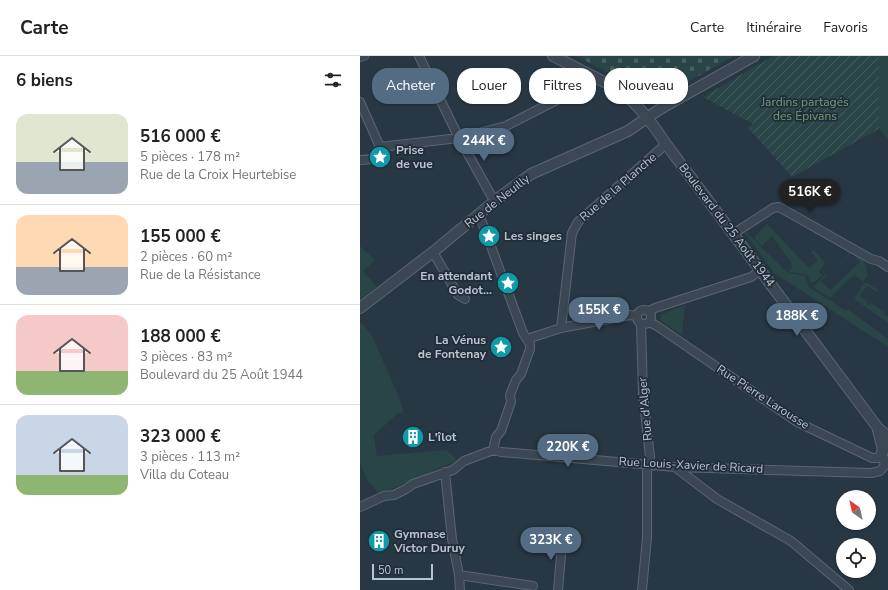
<!DOCTYPE html>
<html lang="fr">
<meta charset="utf-8">
<style>
body{margin:0;font-family:"Nunito Sans",sans-serif;background:#f6f6f6;color:#222;height:100vh;display:flex;flex-direction:column;font-size:15px;white-space:nowrap}
*{box-sizing:border-box;margin:0}
p{font-size:13px;color:#767676}
.icon{flex:none;width:22px;height:22px;fill:none;stroke:currentColor;stroke-width:2;stroke-linecap:round;stroke-linejoin:round}
.map{position:relative;flex:1;overflow:hidden}
.details{display:flex;flex-direction:column;background:#fff;width:360px}
.details>*{flex:none}
.guide{position:absolute;left:12px;top:12px;width:380px;height:36px;display:flex;gap:8px}
.needle{width:26px;rotate:326deg}
.tools{position:absolute;left:476px;top:434px;display:grid;gap:8px}
.tools a{display:grid;place-items:center;width:40px;height:40px;border-radius:50%;background:#fff;box-shadow:0 1px 3px #0004;font-size:20px}
.scale{position:absolute;left:12px;bottom:10px;width:61px;box-sizing:border-box;padding-left:4px;border:2px solid #b9c3cd;border-top:0;font-size:11px;line-height:14px;white-space:nowrap;color:#b9c3cd;-webkit-text-stroke:3px #202d39;paint-order:stroke}
.price{position:absolute;translate:-50% -34px;padding:0 9px;border-radius:14px;background:#546c83;color:#fff;font-size:13px;line-height:26px;filter:drop-shadow(0 1px 2px #0008)}
.price::after{content:'';position:absolute;left:50%;top:24px;width:12px;height:9px;margin-left:-6px;background:inherit;clip-path:polygon(0 0,100% 0,50% 100%)}
.price.on{background:#222;color:#fff}
ul{padding:0;list-style:none}
li{display:flex;align-items:center;gap:12px;height:100px;padding:0 16px}
li+li{border-top:1px solid #e0e0e0}
li span{display:grid;place-items:center;flex:none;width:112px;height:80px;border-radius:12px;color:#555}
li>.icon{margin-inline-start:auto}
span .icon{width:48px;height:48px;fill:#fffc;stroke-width:1}
li b{font-size:17px}
h2{display:flex;justify-content:space-between;align-items:center;height:48px;padding:0 16px;font-size:17px}
.tag{padding:0 14px;border-radius:16px;background:#fff;box-shadow:0 1px 3px #0004;font-size:14px;line-height:36px}
.tag.on{background:#546c83;color:#fff}
header{display:flex;align-items:center;gap:24px;box-sizing:border-box;height:56px;padding:0 20px;background:#fff;border-bottom:1px solid #e0e0e0}
header strong{font-size:19px}
nav{display:flex;gap:22px;margin-inline-start:auto;font-size:14px}
main{display:flex;flex:1;min-height:0}
.map>svg:first-child{display:block}
.green{fill:#294545}
.cemetery{fill:url(#cemetery-stones)}
.garden{fill:url(#garden-furrows)}
.lines{fill:none;stroke-linecap:round;stroke-linejoin:round}
.minor-casing{stroke:#5a6671;stroke-width:10}
.tertiary-casing{stroke:#5a6671;stroke-width:12}
.minor{stroke:#3b4853;stroke-width:8}
.tertiary{stroke:#3b4853;stroke-width:10}
.labels{text-anchor:middle;stroke-width:3.5;stroke-linejoin:round;paint-order:stroke}
.park-label{font-size:12px;fill:#6f9e75;stroke:#202d39}
.poi-label{font-size:12px;font-weight:bold;fill:#b9c3cd;stroke:#202d39;text-anchor:start}
.street-label{font-size:12px;fill:#b9c3cd;stroke:#202d39}
</style>
<header>
<strong>Carte</strong>
<nav><a>Carte</a><a>Itinéraire</a><a>Favoris</a></nav>
</header>
<main>
<section class="details">
<h2>6 biens<svg class="icon" aria-label="filters" viewBox="0 0 24 24"><path d="M4 7h16M4 17h16"/><circle cx="9" cy="7" r="2"/><circle cx="15" cy="17" r="2"/></svg></h2>
<ul>
<li><span style="background:linear-gradient(#dfe7d0 60%,#9aa5b1 0)"><svg class="icon" aria-label="home" viewBox="0 0 24 24"><path d="M3 11l9-7 9 7M6 9v11h12V9"/></svg></span><div><b>516 000 €</b><p>5 pièces · 178 m²</p><p>Rue de la Croix Heurtebise</p></div></li>
<li><span style="background:linear-gradient(#ffd9b3 65%,#9aa5b1 0)"><svg class="icon" aria-label="home" viewBox="0 0 24 24"><path d="M3 11l9-7 9 7M6 9v11h12V9"/></svg></span><div><b>155 000 €</b><p>2 pièces · 60 m²</p><p>Rue de la Résistance</p></div></li>
<li><span style="background:linear-gradient(#f6c9c9 70%,#8fb573 0)"><svg class="icon" aria-label="home" viewBox="0 0 24 24"><path d="M3 11l9-7 9 7M6 9v11h12V9"/></svg></span><div><b>188 000 €</b><p>3 pièces · 83 m²</p><p>Boulevard du 25 Août 1944</p></div></li>
<li><span style="background:linear-gradient(#c9d6e8 75%,#8fb573 0)"><svg class="icon" aria-label="home" viewBox="0 0 24 24"><path d="M3 11l9-7 9 7M6 9v11h12V9"/></svg></span><div><b>323 000 €</b><p>3 pièces · 113 m²</p><p>Villa du Coteau</p></div></li>
</ul>
</section>
<div class="map">
<svg width="528" height="534" viewBox="0 0 528 534">
<defs>
<pattern id="cemetery-stones" width="16" height="16" patternUnits="userSpaceOnUse"><rect width="16" height="16" fill="#294545"/><path d="M2 7V4a2 2 0 0 1 4 0v3zM10 15v-3a2 2 0 0 1 4 0v3z" fill="#465e5f"/></pattern>
<pattern id="garden-furrows" width="10" height="10" patternUnits="userSpaceOnUse"><rect width="10" height="10" fill="#294545"/><path d="M-1 1l2-2M0 10L10 0M9 11l2-2" fill="none" stroke="#465e5f"/></pattern>
</defs>
<rect width="100%" height="100%" fill="#273744"/>
<path class="green" d="M 519,0 L 528,0 L 528,83 L 519,73 Z
M 407,168 L 449,212 L 458,204 L 451,196 L 454,194 L 465,207 L 459,216 L 462,219 L 456,225 L 451,227 L 447,219 L 430,216 L 429,215 L 433,211 L 430,205 L 412,180 L 402,190 L 394,182 L 396,180 L 396,179 Z
M 383,174 L 386,176 L 427,216 L 445,220 L 449,231 L 485,254 L 489,254 L 528,283 L 528,291 L 414,217 Z
M 0,190 L 15,204 L 3,215 L 17,231 L 0,244 Z
M 490,196 L 492,196 C 506,205 505,204 508,220 L 503,226 L 495,219 L 488,224 L 470,242 L 453,231 L 466,218 L 467,219 L 461,225 L 470,234 L 500,206 L 492,197 L 486,202 L 486,200 Z
M 504,227 L 508,227 L 518,234 L 517,236 L 507,230 L 500,240 L 507,245 L 506,246 L 509,249 L 511,247 L 525,256 L 524,258 L 527,260 L 528,259 L 528,267 L 494,243 Z
M 325,249 L 322,279 L 300,264 L 302,258 Z
M 2,267 L 12,280 L 40,343 L 43,356 L 36,359 L 14,379 L 17,400 L 86,394 L 95,401 L 96,405 L 18,439 L 15,433 L 7,424 L 0,407 L 0,268 Z"/>
<path class="cemetery" d="M 216,0 L 374,0 L 297,43 L 291,39 L 281,40 C 261,22 240,12 216,0 Z"/>
<path class="garden" d="M 413,0 L 519,0 L 519,73 L 432,121 L 388,72 L 393,68 L 343,41 Z"/>
<g class="lines">
<g class="minor-casing">
<path id="minor" d="M 59,0 L 99,82 L 132,141
M 0,1 L 4,0
M 0,46 L 20,91
M 20,91 L 99,82 L 146,70 L 230,27 L 236,22
M 0,104 C 13,104 14,102 20,91
M 119,158 L 163,277 L 170,288 L 170,293 L 161,318 L 156,324 L 150,339 L 151,346 L 141,375 L 136,381 L 133,394
M 373,178 L 413,152 L 419,151 L 511,203 L 519,205 L 528,211
M 73,196 L 98,239 L 105,243
M277 261a7 7 0 1 1 14 0a7 7 0 1 1-14 0Z
M 289,255 L 295,252 L 391,221 L 401,214
M 289,266 L 297,270 L 437,366 L 512,402 L 517,402 L 521,399
M 281,268 L 283,338 L 290,401 L 287,415 L 287,482 L 282,534
M 201,272 L 212,177 L 218,166 L 306,88
M 167,283 L 201,272 L 270,259 L 277,260
M 315,411 L 357,443 L 431,485 L 489,534
M 85,416 L 92,483 L 99,519 L 100,534
M 0,451 L 24,440 L 34,439 L 46,433 L 53,428 L 93,414 L 104,405 L 133,394 L 141,396 L 315,411 L 511,417 L 520,415 L 528,406
M 99,519 L 173,530
M 198,534 L 203,477"/>
</g>
<g class="tertiary-casing">
<path id="tertiary" d="M 193,0 L 258,33 C 278,48 292,67 306,88 L 518,372 L 525,378 L 528,383
M 0,252 L 73,196 L 137,143 L 171,118 L 268,75 L 300,53 L 394,0
M 518,374 L 523,394
M 528,391 L 523,394 L 521,399 L 524,404 L 528,406"/>
</g>
<use href="#minor" class="minor"/>
<use href="#tertiary" class="tertiary"/>
</g>
<defs>
<g id="sight-disc" transform="scale(1.15)"><circle r="9.5" fill="#0f9aa8" stroke="#202d39"/><path d="M0-6L1.8-2.2L6-1.7L2.9 1.2L3.7 5.4L0 3.3L-3.7 5.4L-2.9 1.2L-6-1.7L-1.8-2.2Z" fill="#fff"/></g>
<g id="building-disc" transform="scale(1.15)"><circle r="9.5" fill="#0f9aa8" stroke="#202d39"/><path d="M-4-6H4V6H1V3H-1V6H-4ZM-2.5-4.3h1.7v1.8h-1.7ZM.8-4.3h1.7v1.8H.8ZM-2.5-1h1.7V.8h-1.7ZM.8-1h1.7V.8H.8Z" fill="#fff"/></g>
</defs>
<g fill-rule="evenodd">
<use href="#sight-disc" x="20" y="101"/>
<use href="#sight-disc" x="129" y="180"/>
<use href="#sight-disc" x="148" y="227"/>
<use href="#sight-disc" x="141" y="291"/>
<use href="#building-disc" x="53" y="381"/>
<use href="#building-disc" x="19" y="485"/>
</g>
<g class="labels">
<g class="park-label">
<text x="445" y="50">Jardins partagés<tspan x="445" dy="14">des Épivans</tspan></text>
</g>
<g class="poi-label">
<text x="36" y="98">Prise<tspan x="36" dy="14">de vue</tspan></text>
<text x="144" y="184">Les singes</text>
<text x="132" y="224" text-anchor="end">En attendant<tspan x="132" dy="14">Godot...</tspan></text>
<text x="126" y="288" text-anchor="end">La Vénus<tspan x="126" dy="14">de Fontenay</tspan></text>
<text x="68" y="385">L'îlot</text>
<text x="34" y="482">Gymnase<tspan x="34" dy="14">Victor Duruy</tspan></text>
</g>
<g class="street-label">
<text transform="translate(258 131) rotate(-41)" y="4">Rue de la Planche</text>
<text transform="translate(137 145) rotate(-38)" y="4">Rue de Neuilly</text>
<text transform="translate(367 169) rotate(53)" y="4">Boulevard du 25 Août 1944</text>
<text transform="translate(403 341) rotate(33)" y="4">Rue Pierre Larousse</text>
<text transform="translate(285 353) rotate(-95)" y="4">Rue d'Alger</text>
<text transform="translate(331 409) rotate(3)" y="4">Rue Louis-Xavier de Ricard</text>
</g>
</g>
</svg>
<div class="tools">
<a><svg class="needle" viewBox="-14 -14 28 28"><path d="M0-13l5 13h-10z" fill="#e53935"/><path d="M0 13l5-13h-10z" fill="#767676"/></svg></a>
<a><svg class="icon" aria-label="locate" viewBox="0 0 24 24"><circle cx="12" cy="12" r="6"/><path d="M12 2v4M12 18v4M2 12h4M18 12h4"/></svg></a>
</div>
<div class="scale">50 m</div>
<b class="price" style="left:124px;top:106px">244K €</b>
<b class="price on" style="left:450px;top:157px">516K €</b>
<b class="price" style="left:239px;top:275px">155K €</b>
<b class="price" style="left:437px;top:281px">188K €</b>
<b class="price" style="left:208px;top:412px">220K €</b>
<b class="price" style="left:191px;top:505px">323K €</b>
<div class="guide">
<a class="tag on">Acheter</a>
<a class="tag">Louer</a>
<a class="tag">Filtres</a>
<a class="tag">Nouveau</a>
</div>
</div>
</main>
